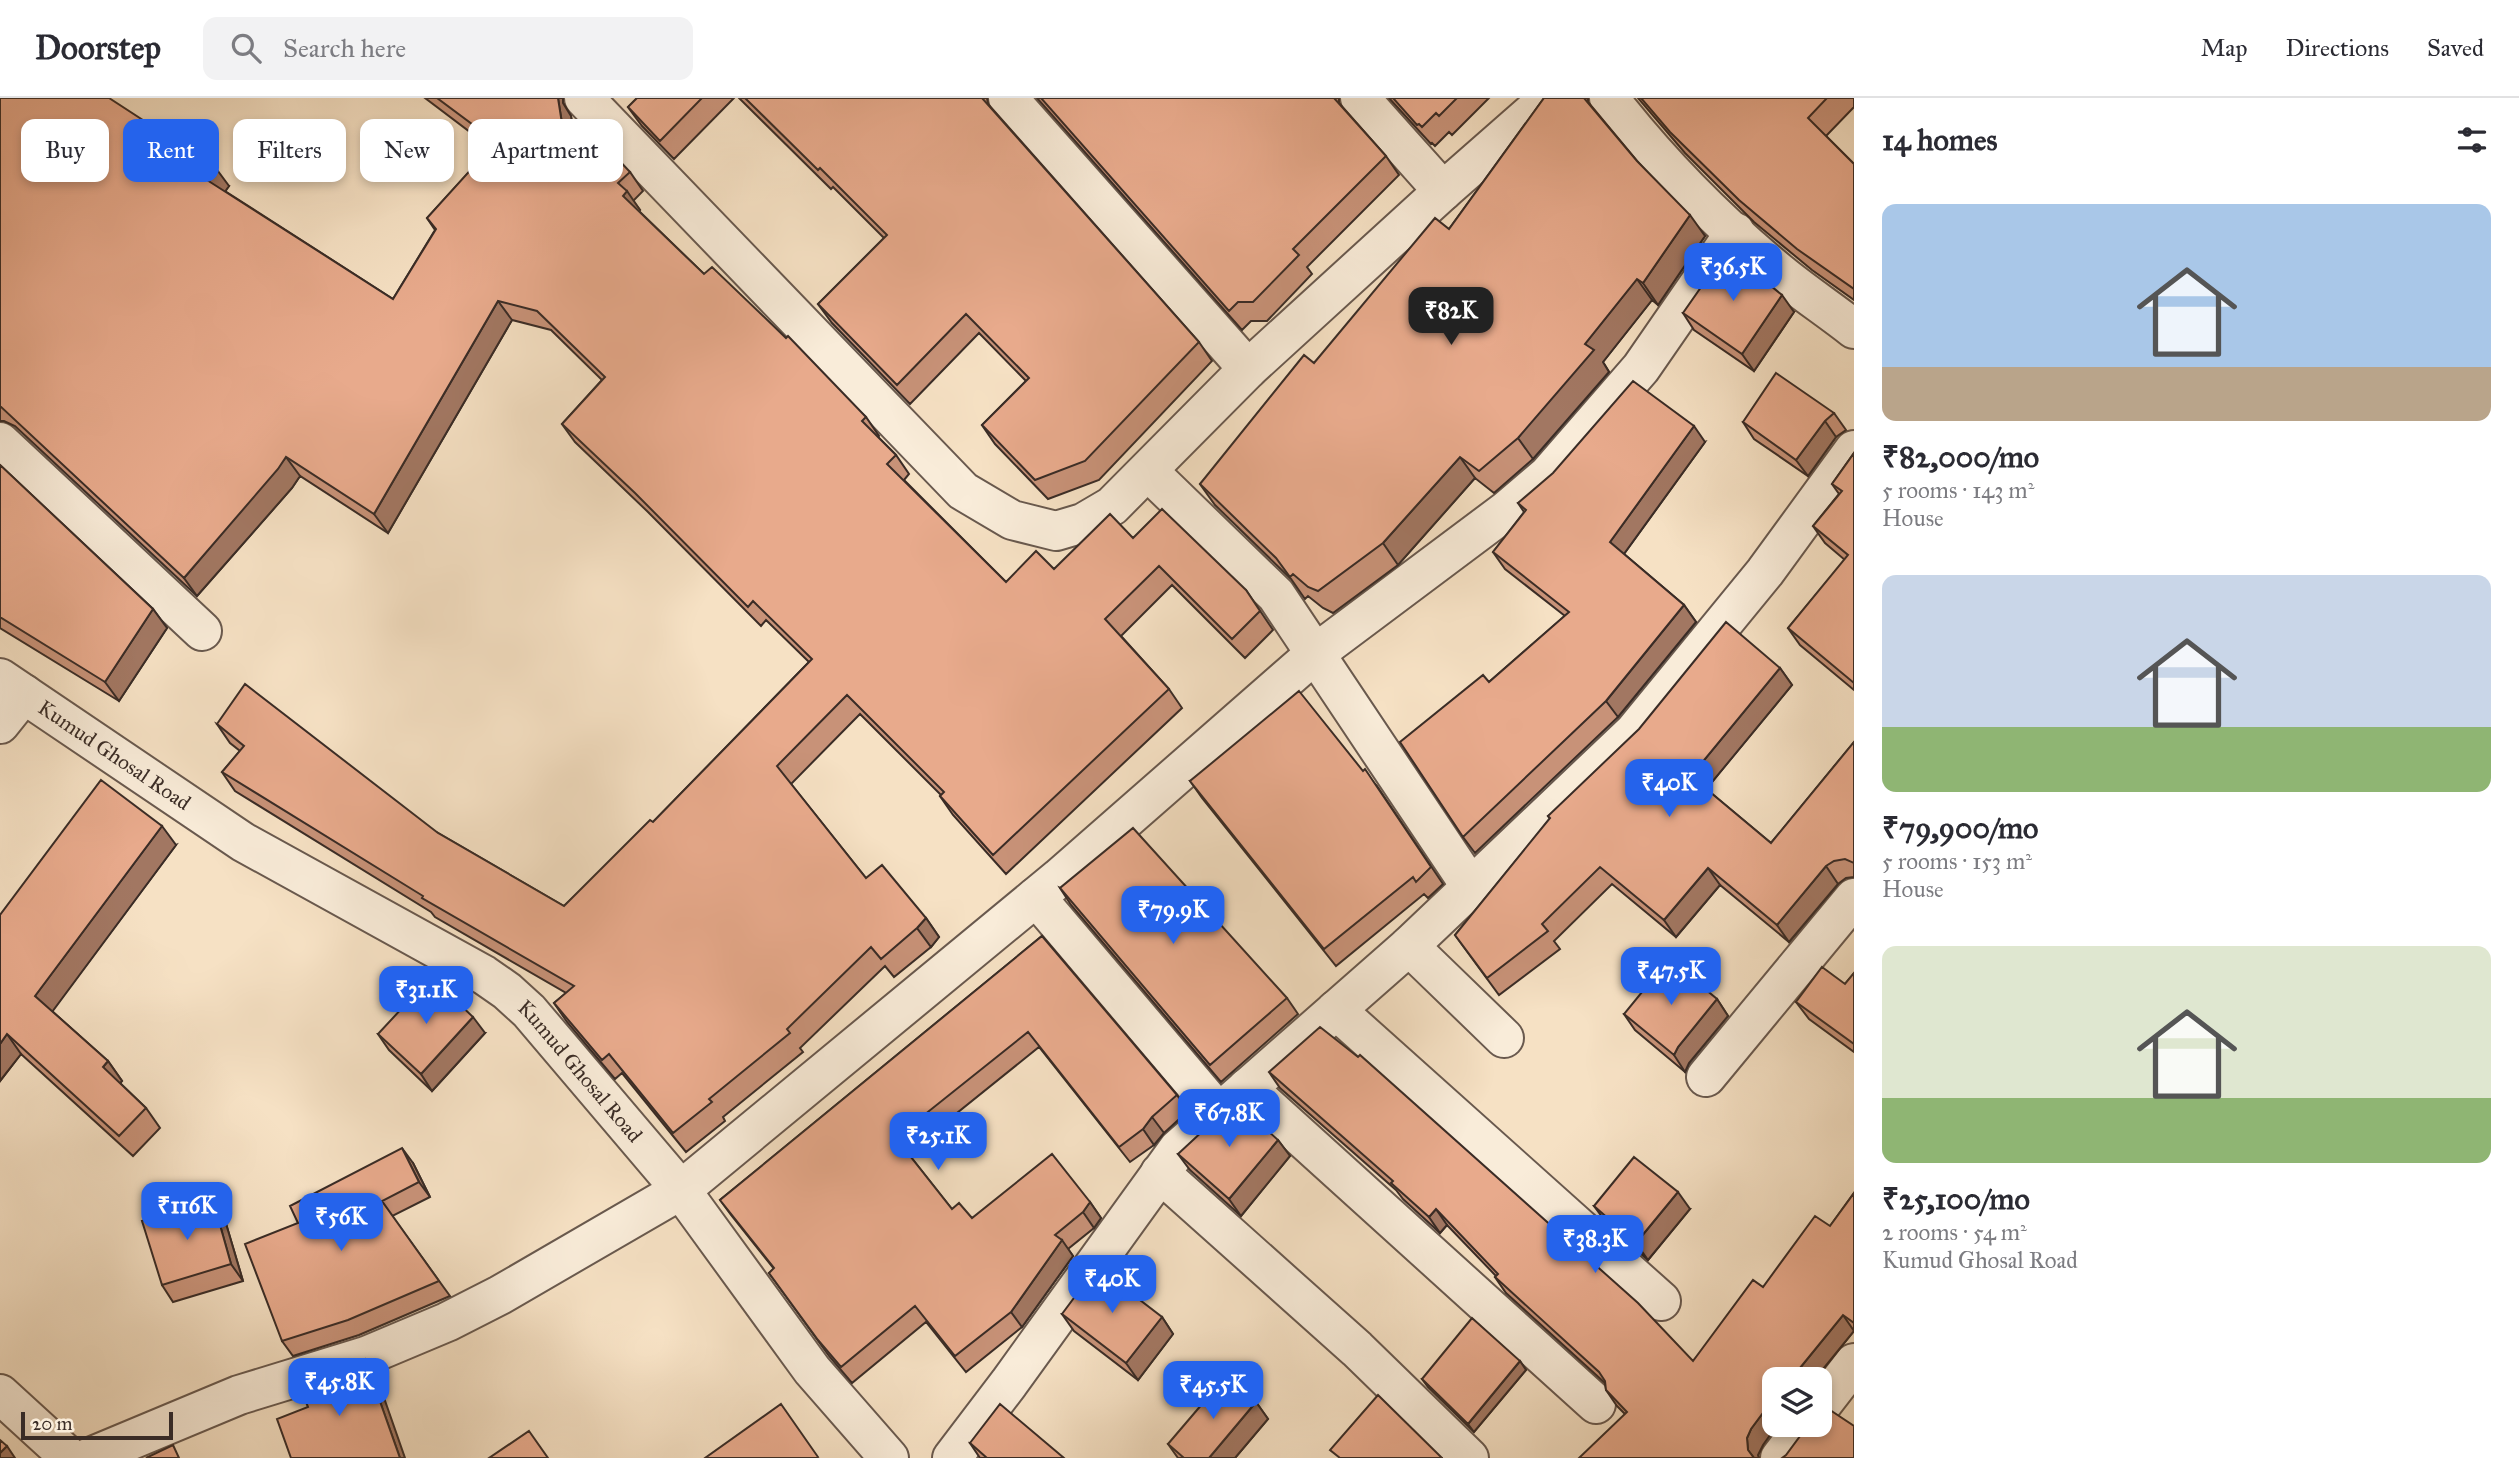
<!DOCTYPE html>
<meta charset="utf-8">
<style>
body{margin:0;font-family:"IM FELL Great Primer",serif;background:#f2f2f3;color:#2b2b33;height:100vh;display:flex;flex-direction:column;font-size:26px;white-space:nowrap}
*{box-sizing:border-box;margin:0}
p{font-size:23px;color:#7c7c81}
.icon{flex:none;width:38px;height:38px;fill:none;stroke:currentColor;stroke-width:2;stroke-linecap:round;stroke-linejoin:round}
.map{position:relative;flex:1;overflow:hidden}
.panel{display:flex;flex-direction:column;background:#fff;width:665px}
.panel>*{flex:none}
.guide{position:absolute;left:21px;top:21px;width:665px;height:63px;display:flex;gap:14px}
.fabs{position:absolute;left:1762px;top:1269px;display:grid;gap:14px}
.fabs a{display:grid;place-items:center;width:70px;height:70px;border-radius:14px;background:#fff;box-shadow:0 4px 10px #0003;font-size:35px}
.scale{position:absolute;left:21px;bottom:18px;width:152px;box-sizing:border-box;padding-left:7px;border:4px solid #3a2c26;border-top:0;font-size:19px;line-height:24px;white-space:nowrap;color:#3a2c26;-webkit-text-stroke:5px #f9ecd9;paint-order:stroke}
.price{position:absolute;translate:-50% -60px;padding:0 16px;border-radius:14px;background:#2563eb;color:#fff;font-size:23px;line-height:46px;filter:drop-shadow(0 2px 4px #0008)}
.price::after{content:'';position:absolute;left:50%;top:42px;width:21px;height:16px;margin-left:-10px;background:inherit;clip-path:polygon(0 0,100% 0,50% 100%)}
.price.selected{background:#222;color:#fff}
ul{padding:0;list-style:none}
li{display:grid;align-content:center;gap:14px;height:371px;padding:0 28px}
li span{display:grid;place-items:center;height:217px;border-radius:14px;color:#555}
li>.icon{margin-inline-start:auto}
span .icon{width:126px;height:126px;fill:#fffc;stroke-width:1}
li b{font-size:30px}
h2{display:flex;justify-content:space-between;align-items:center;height:84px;padding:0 28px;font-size:30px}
.chip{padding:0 24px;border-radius:14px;background:#fff;box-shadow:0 4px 10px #0003;font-size:24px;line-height:63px}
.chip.selected{background:#2563eb;color:#fff}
header{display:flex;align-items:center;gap:42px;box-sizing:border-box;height:98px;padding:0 35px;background:#fff;border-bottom:2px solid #e1e1e2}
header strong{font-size:33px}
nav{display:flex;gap:38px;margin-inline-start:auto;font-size:24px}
.search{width:490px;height:63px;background:#f2f2f3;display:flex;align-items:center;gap:18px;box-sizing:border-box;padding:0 24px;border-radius:14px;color:#7c7c81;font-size:26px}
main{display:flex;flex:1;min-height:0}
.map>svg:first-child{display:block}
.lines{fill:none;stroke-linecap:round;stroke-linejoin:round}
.minor-casing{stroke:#69594e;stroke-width:42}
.minor{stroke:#f9ecd9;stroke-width:38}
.wall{fill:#c89278;stroke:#3a2c26;stroke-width:2}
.shaded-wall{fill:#a27762;stroke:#3a2c26;stroke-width:2}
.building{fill:#e8aa8c;stroke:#3a2c26;stroke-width:2}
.labels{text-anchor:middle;stroke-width:5;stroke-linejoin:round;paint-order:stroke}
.street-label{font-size:21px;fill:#3a2c26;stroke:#f9ecd9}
</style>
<header>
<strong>Doorstep</strong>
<div class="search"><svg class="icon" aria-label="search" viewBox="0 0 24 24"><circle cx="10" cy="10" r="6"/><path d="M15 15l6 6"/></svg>Search here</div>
<nav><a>Map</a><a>Directions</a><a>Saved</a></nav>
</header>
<main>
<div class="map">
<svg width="1854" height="1360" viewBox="0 0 1854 1360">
<rect width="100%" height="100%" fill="#f6e1c4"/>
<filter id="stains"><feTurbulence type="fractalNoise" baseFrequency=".00286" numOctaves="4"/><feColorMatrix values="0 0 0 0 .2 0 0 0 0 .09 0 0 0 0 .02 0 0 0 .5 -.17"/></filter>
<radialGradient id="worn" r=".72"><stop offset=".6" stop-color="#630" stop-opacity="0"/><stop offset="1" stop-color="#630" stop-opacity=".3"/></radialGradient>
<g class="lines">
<g class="minor-casing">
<g id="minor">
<path d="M 584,0 L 963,393 L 1012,422 L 1056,433 L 1083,425 L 1112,408 L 1248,271 L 1443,93 L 1549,0"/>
<path d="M 1008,0 L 1248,271"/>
<path d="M 1360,0 L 1443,93"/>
<path d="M 1609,0 C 1658,63 1719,125 1781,176 C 1804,195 1830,212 1854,231"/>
<path d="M 0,344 L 202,533"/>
<path d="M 1149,374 L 1276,497 L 1471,789"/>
<path id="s1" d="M 0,580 L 243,744 L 484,877 L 507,893 L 529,913 L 681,1092 L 812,1272 L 889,1360"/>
<path d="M 0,626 L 24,596"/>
<path d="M 1036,799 L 1219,1015"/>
<path d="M 1409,848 L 1504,940"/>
<path d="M 1336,912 L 1661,1203"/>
<path d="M 1706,979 L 1854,800"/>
<path d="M 1247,990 L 1596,1306"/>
<path d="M 1160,1075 L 1357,1251 L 1469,1360"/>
<path d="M 0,1296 L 70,1360"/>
<path d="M 1820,1309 L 1854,1265"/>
<path d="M 88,1360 L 239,1297 L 366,1258 L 447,1224 L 500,1197 L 681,1092 L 1059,780 L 1316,555 L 1507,412 L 1548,377 L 1641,270 L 1735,134"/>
<path d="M 952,1360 L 1009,1285 L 1178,1051 L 1409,848 L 1634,634 L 1765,474 L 1854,352"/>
<path d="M 1780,1360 L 1806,1326"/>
</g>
</g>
<use href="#minor" class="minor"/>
</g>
<path class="wall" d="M 0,0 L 229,88 L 225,93 L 393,201 L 435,132 L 427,120 L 491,50 L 425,0 L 563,0 L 563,5 L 571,18 L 578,61 L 630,74 L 643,93 L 633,103 L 640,112 L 639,113 L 704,176 L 866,319 L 879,338 L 878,339 L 896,357 L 909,376 L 904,382 L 1006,484 L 1054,471 L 1133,440 L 1246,492 L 1273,532 L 1245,560 L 1172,487 L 1121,538 L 1169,591 L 1182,610 L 1006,776 L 953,717 L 940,698 L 941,697 L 860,616 L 791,686 L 866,780 L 926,820 L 939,839 L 931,849 L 894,879 L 885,868 L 800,950 L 803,954 L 723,1019 L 725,1023 L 686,1054 L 622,975 L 615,981 L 567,924 L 554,905 L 566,895 L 435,819 L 431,814 L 235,693 L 222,674 L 240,653 L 230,645 L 217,626 L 438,735 L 564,808 L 653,724 L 809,564 L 766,522 L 761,528 L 648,414 L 575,344 L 562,326 L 602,282 L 551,232 L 512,222 L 388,435 L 300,378 L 292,390 L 197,498 L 15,328 L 4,323 L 0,323 Z
M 637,0 L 734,0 L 674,61 L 642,28 L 628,9 Z
M 739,0 L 987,0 L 988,6 L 1199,244 L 1212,263 L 1099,382 L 1048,401 L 995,346 L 982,327 L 1026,283 L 979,235 L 910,306 L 832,225 L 818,206 L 884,140 L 833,89 L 831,91 Z
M 1037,0 L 1339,0 L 1339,5 L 1386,58 L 1399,77 L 1307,169 L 1312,176 L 1267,223 L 1251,223 L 1242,232 Z
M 1389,0 L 1489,0 L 1452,37 L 1449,34 L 1435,48 L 1432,45 L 1431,46 Z
M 1544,0 L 1588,0 L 1588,4 L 1637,63 L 1705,138 L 1658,207 L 1652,202 L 1603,264 L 1609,274 L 1533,361 L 1494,395 L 1475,380 L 1398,467 L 1333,515 L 1323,510 L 1308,498 L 1305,501 L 1291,481 L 1215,407 L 1200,386 L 1314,265 L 1449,131 Z
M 1638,0 L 1854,0 L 1854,9 L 1826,38 L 1854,66 L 1854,202 L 1812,172 L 1754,124 L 1685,55 Z
M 1794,214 L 1754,273 L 1694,232 L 1683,215 Z
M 1834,315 L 1846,332 L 1836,339 L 1808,378 L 1754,341 L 1743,324 Z
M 1705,344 L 1624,456 L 1684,507 L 1696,524 L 1618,619 L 1475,755 L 1463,739 L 1489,584 L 1565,518 L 1505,471 L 1493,454 L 1524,414 L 1518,405 Z
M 1854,355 L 1854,592 L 1800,547 L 1788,530 L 1845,462 L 1825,445 L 1813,428 L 1839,396 L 1832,386 Z
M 0,367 L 153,511 L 167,530 L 119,603 L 0,530 Z
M 1780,570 L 1792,587 L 1706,691 L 1771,745 L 1854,644 L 1854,779 L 1846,780 L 1838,786 L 1789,844 L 1720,787 L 1676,839 L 1612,786 L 1554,843 L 1560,851 L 1499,897 L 1455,837 L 1550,721 L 1548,718 Z
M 1363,673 L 1377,688 L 1443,786 L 1428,800 L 1424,796 L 1336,868 L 1202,700 L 1190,683 Z
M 176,747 L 52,913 L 108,963 L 122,983 L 120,985 L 146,1010 L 160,1030 L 133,1058 L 21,956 L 0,983 L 0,817 Z
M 1060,790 L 1287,900 L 1298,916 L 1221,984 L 1071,807 Z
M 1042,838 L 1177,997 L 1188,1013 L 1164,1035 L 1154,1047 L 1130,1064 L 1039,949 L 911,1052 L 914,1057 L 911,1059 L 952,1111 L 972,1120 L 1090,1104 L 1101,1120 L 1094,1130 L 1068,1151 L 1073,1158 L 1022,1229 L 966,1274 L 926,1224 L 852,1285 L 829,1258 L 769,1175 L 774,1171 L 731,1117 L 720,1102 Z
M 1854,875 L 1854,954 L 1809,921 L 1796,904 L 1845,886 Z
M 1717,901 L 1728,918 L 1689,965 L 1685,974 L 1635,932 L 1624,916 Z
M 485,935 L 432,993 L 389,952 L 378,936 Z
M 1269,974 L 1693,1263 L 1763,1189 L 1830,1128 L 1854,1095 L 1854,1233 L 1815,1281 L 1774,1281 L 1763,1347 L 1758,1357 L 1625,1316 L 1617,1308 L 1606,1292 L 1605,1285 L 1506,1195 L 1495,1179 L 1496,1178 L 1447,1127 L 1440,1135 L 1403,1101 L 1396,1092 L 1280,990 Z
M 1278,1042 L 1290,1058 L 1241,1118 L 1190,1072 L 1178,1056 Z
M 413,1065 L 430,1099 L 392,1118 L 450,1198 L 359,1237 L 293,1258 L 282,1243 L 298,1125 Z
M 213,1102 L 224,1119 L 243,1183 L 173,1204 L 162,1187 Z
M 1594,1108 L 1690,1111 L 1648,1162 L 1606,1124 Z
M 1062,1216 L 1162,1219 L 1173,1236 L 1138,1282 L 1074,1233 Z
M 1520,1263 L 1526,1272 L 1474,1334 L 1428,1289 L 1422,1281 Z
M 1256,1304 L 1268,1321 L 1235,1360 L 1178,1360 L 1168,1346 Z
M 970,1345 L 1064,1360 L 980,1360 Z"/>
<path class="shaded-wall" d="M 558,0 L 563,0 L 563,5 L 571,18 L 582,89 L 569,70 Z
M 215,69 L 229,88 L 220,101 L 207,82 Z
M 627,93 L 640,112 L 636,117 L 623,98 Z
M 1690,117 L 1705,138 L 1658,207 L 1643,185 Z
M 1637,181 L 1652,202 L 1603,264 L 1609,274 L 1533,361 L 1518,340 L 1585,246 Z
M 1782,197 L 1794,214 L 1754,273 L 1742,256 Z
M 498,203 L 512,222 L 388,435 L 374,416 Z
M 1825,323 L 1836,339 L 1808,378 L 1796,362 Z
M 1694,328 L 1705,344 L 1621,460 L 1610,444 Z
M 286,359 L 300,378 L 292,390 L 197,498 L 184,480 Z
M 1460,359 L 1475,380 L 1398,467 L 1383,445 Z
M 1684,507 L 1696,524 L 1618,619 L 1606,603 Z
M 153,511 L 167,530 L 119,603 L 105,584 Z
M 1780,570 L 1792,587 L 1703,695 L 1691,678 Z
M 162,728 L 176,747 L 49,918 L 35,898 Z
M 1826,768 L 1838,786 L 1789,844 L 1777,827 Z
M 1708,770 L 1720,787 L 1676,839 L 1664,822 Z
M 926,820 L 939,839 L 931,849 L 917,830 Z
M 1717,901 L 1728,918 L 1689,965 L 1685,974 L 1674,957 L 1678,949 Z
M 473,919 L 485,935 L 432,993 L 421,976 Z
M 7,936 L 21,956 L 0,983 L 0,946 Z
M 108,963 L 122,983 L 117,989 L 103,969 Z
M 1152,1019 L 1164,1035 L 1154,1047 L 1143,1031 Z
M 1278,1042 L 1290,1058 L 1241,1118 L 1229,1101 Z
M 402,1050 L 413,1065 L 430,1099 L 419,1084 Z
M 1678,1094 L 1690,1111 L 1648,1162 L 1636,1145 Z
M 213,1102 L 224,1119 L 243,1183 L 231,1166 Z
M 1090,1104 L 1101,1120 L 1094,1130 L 1083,1114 Z
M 1436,1111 L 1447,1127 L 1440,1135 L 1429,1119 Z
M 1062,1142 L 1073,1158 L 1022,1229 L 1011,1214 Z
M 1843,1217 L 1854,1233 L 1815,1281 L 1791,1281 Z
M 1162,1219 L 1173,1236 L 1138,1282 L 1126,1265 Z
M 365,1261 L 376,1277 L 405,1360 L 400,1360 Z
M 1520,1263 L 1526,1272 L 1474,1334 L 1468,1326 Z
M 1774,1300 L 1774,1326 L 1778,1326 L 1763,1347 L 1758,1357 L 1759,1360 L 1754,1360 L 1748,1352 L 1747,1340 L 1751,1331 Z
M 1256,1304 L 1268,1321 L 1235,1360 L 1209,1360 Z
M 7,1348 L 15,1360 L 0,1360 L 0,1355 Z"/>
<path class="building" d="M 0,0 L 109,0 L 215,69 L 207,82 L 393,201 L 436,131 L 427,120 L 496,44 L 437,0 L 558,0 L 569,70 L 598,40 L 630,74 L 618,85 L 627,93 L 623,98 L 704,176 L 712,169 L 786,240 L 788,238 L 866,319 L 862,323 L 896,357 L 887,366 L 1006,484 L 1036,453 L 1054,471 L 1110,416 L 1133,440 L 1162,411 L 1246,492 L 1260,513 L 1232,541 L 1159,468 L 1105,521 L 1169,591 L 993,757 L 940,698 L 944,694 L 847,597 L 777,668 L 866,780 L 882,767 L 926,820 L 917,830 L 881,861 L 871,849 L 787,931 L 790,935 L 709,1001 L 712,1004 L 673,1035 L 609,956 L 602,962 L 554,905 L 574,888 L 422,800 L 423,798 L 222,674 L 244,648 L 217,626 L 245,586 L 438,735 L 564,808 L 650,722 L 653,724 L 812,561 L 753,503 L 748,509 L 635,395 L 562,326 L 605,279 L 537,213 L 498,203 L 374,416 L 286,359 L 278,371 L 184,480 L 0,308 Z
M 637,0 L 702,0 L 660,43 L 628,9 Z
M 745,0 L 982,0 L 1199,244 L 1085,363 L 1035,382 L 982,327 L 1029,280 L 966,216 L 897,287 L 818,206 L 887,137 L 820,70 L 818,72 Z
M 1041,0 L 1334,0 L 1386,58 L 1293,151 L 1299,157 L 1253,204 L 1238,204 L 1229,213 Z
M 1393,0 L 1457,0 L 1439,18 L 1436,15 L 1422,29 L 1419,26 L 1417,27 Z
M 1544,0 L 1584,0 L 1637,63 L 1690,117 L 1643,185 L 1637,181 L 1585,246 L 1594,252 L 1518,340 L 1479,373 L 1460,359 L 1383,445 L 1318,493 L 1308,489 L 1293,476 L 1290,479 L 1276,460 L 1200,386 L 1304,257 L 1314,265 L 1435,120 L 1449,131 Z
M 1641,0 L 1827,0 L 1808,20 L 1854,66 L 1854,191 L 1797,151 L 1739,102 L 1670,34 Z
M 1727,152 L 1782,197 L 1742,256 L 1683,215 Z
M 1776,275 L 1834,315 L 1825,323 L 1796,362 L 1743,324 Z
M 1633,283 L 1694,328 L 1610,444 L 1684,507 L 1606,603 L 1463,739 L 1400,644 L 1483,577 L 1489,584 L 1569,514 L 1493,454 L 1526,412 L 1518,405 L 1553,375 Z
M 1854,355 L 1854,585 L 1788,530 L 1848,457 L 1813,428 L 1842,393 L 1832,386 Z
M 0,367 L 153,511 L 105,584 L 0,519 Z
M 1726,524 L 1780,570 L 1691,678 L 1771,745 L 1854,644 L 1854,765 L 1845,761 L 1834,763 L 1826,768 L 1777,827 L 1708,770 L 1664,822 L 1600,769 L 1542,826 L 1548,833 L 1487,880 L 1455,837 L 1550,720 L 1548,718 L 1639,631 Z
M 1299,593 L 1363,673 L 1365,671 L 1431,769 L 1416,784 L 1413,779 L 1324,851 L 1190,683 Z
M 101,682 L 162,728 L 35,898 L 108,963 L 103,969 L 146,1010 L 119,1038 L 7,936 L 0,946 L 0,817 Z
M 1133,730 L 1287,900 L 1210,967 L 1060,790 Z
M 1042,838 L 1177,997 L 1152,1019 L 1143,1031 L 1119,1049 L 1028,934 L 899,1037 L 903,1041 L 899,1044 L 952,1111 L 959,1105 L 972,1120 L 1052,1056 L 1090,1104 L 1083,1114 L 1055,1137 L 1062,1142 L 1011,1214 L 955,1258 L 915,1208 L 841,1269 L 818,1242 L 769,1175 L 774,1170 L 720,1102 Z
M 1669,861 L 1717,901 L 1678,949 L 1674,957 L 1624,916 Z
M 1822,869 L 1845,886 L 1854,875 L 1854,946 L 1796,904 Z
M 431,879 L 473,919 L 421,976 L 378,936 Z
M 1320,929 L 1358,959 L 1360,957 L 1638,1205 L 1693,1263 L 1753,1182 L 1763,1189 L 1815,1118 L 1830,1128 L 1854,1095 L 1854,1225 L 1843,1217 L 1791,1281 L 1774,1281 L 1774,1300 L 1751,1331 L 1747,1340 L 1748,1352 L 1754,1360 L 1579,1360 L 1627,1314 L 1606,1292 L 1605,1283 L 1599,1274 L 1495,1179 L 1498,1176 L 1436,1111 L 1429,1119 L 1391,1085 L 1393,1083 L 1269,974 Z
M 1235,1003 L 1278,1042 L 1229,1101 L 1178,1056 Z
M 402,1050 L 419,1084 L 382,1103 L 439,1183 L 348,1222 L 282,1243 L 245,1146 L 298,1125 L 290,1108 Z
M 1634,1059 L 1678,1094 L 1636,1145 L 1594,1108 Z
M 213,1102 L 231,1166 L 162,1187 L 142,1123 Z
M 1097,1169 L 1162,1219 L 1126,1265 L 1062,1216 Z
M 1472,1220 L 1520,1263 L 1468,1326 L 1422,1281 Z
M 365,1261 L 400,1360 L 291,1360 L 277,1321 L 308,1309 L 297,1282 Z
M 1226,1278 L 1256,1304 L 1209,1360 L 1184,1360 L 1168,1346 Z
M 1378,1297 L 1442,1360 L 1443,1360 L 1340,1360 L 1330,1352 Z
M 781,1306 L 818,1359 L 816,1360 L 705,1360 Z
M 1000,1306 L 1064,1360 L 987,1360 L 970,1345 Z
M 1824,1308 L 1854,1328 L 1854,1360 L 1782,1360 L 1786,1357 L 1809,1326 L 1820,1326 L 1820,1311 Z
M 529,1333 L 548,1360 L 489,1360 Z
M 0,1342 L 7,1348 L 0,1355 Z
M 173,1347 L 179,1360 L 146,1360 Z"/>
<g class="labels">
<g class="street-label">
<text dy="7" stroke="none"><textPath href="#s1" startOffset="138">Kumud Ghosal Road</textPath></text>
<text dy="7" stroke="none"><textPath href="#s1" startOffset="705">Kumud Ghosal Road</textPath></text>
</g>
</g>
<rect width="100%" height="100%" filter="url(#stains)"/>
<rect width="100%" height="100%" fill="url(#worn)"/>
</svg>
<div class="fabs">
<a><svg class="icon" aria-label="layers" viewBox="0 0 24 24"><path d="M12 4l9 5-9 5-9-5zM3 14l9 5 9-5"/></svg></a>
</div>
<div class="scale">20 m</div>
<b class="price" style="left:1733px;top:205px">₹36.5K</b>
<b class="price selected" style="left:1451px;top:249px">₹82K</b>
<b class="price" style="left:1669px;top:721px">₹40K</b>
<b class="price" style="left:1173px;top:848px">₹79.9K</b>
<b class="price" style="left:1671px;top:909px">₹47.5K</b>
<b class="price" style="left:426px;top:928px">₹31.1K</b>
<b class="price" style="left:1229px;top:1051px">₹67.8K</b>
<b class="price" style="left:938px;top:1074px">₹25.1K</b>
<b class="price" style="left:187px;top:1144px">₹116K</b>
<b class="price" style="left:341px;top:1155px">₹56K</b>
<b class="price" style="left:1595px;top:1177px">₹38.3K</b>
<b class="price" style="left:1112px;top:1217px">₹40K</b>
<b class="price" style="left:339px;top:1320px">₹45.8K</b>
<b class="price" style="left:1213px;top:1323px">₹45.5K</b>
<div class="guide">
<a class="chip">Buy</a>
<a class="chip selected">Rent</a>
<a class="chip">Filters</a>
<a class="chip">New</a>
<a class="chip">Apartment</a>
</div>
</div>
<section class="panel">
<h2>14 homes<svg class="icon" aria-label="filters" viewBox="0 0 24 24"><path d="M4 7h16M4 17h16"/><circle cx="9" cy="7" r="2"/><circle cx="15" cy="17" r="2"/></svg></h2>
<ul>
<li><span style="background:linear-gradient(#a9c7e8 75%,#b9a48a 0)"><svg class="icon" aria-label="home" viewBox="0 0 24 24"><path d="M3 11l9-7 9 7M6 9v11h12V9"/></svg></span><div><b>₹82,000/mo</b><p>5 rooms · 143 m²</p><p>House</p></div></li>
<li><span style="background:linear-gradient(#c9d6e8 70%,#8fb573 0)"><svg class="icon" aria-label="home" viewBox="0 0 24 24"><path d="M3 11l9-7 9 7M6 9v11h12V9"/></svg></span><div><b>₹79,900/mo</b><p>5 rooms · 153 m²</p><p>House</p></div></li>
<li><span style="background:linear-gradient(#dfe7d0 70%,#8fb573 0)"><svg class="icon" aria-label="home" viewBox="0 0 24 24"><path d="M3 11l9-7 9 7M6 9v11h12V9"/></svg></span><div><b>₹25,100/mo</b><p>2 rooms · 54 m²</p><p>Kumud Ghosal Road</p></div></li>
</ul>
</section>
</main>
